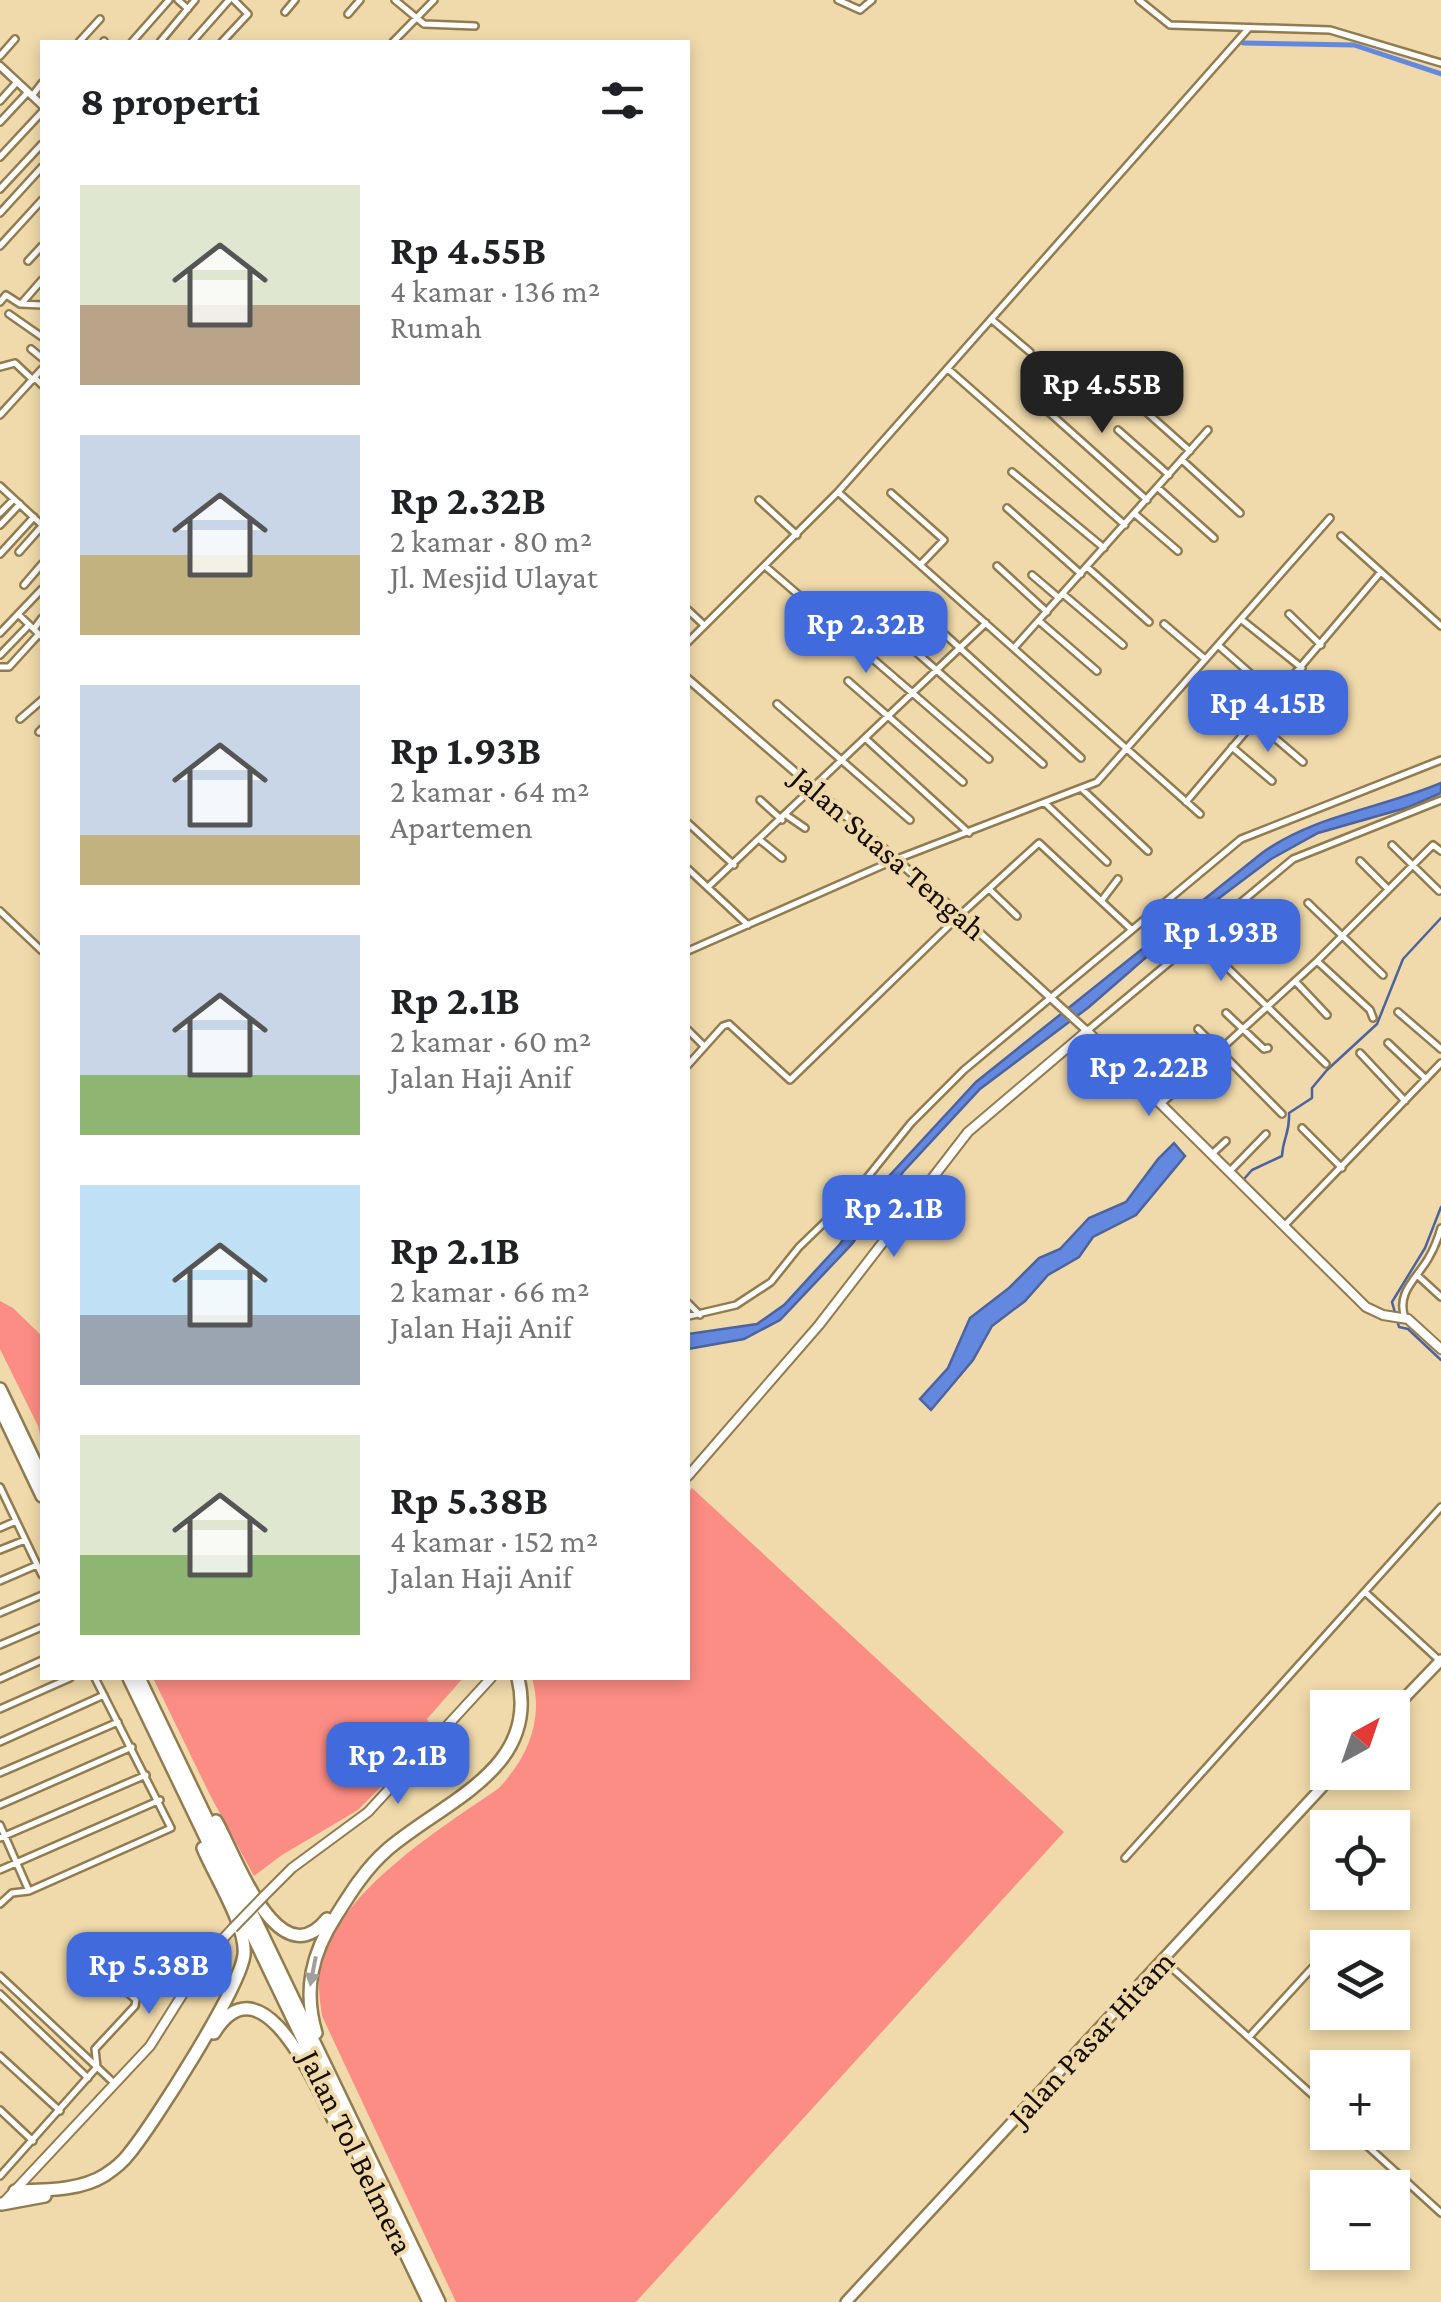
<!DOCTYPE html>
<html lang="id">
<meta charset="utf-8">
<style>
body{margin:0;font-family:"Crimson Pro",serif;background:#f6f6f6;color:#202124;height:100vh;display:flex;flex-direction:column;font-size:38px;white-space:nowrap}
*{box-sizing:border-box;margin:0}
p{font-size:32px;color:#757577}
.icon{flex:none;width:55px;height:55px;fill:none;stroke:currentColor;stroke-width:2;stroke-linecap:round;stroke-linejoin:round}
.map{position:relative;flex:1;overflow:hidden}
.panel{position:absolute;left:40px;top:40px;width:650px;height:1640px;display:flex;flex-direction:column;background:#fff;border-radius:0px;box-shadow:0 5px 15px #0003}
.panel>*{flex:none}
.needle{width:65px;rotate:40deg}
.tools{position:absolute;left:1310px;top:1690px;display:grid;gap:20px}
.tools a{display:grid;place-items:center;width:100px;height:100px;border-radius:0px;background:#fff;box-shadow:0 5px 15px #0003;font-size:50px}
.price{position:absolute;translate:-50% -85px;padding:0 22px;border-radius:20px;background:#416bdd;color:#fff;font-size:32px;line-height:65px;filter:drop-shadow(0 2px 5px #0008)}
.price::after{content:'';position:absolute;left:50%;top:60px;width:30px;height:22px;margin-left:-15px;background:inherit;clip-path:polygon(0 0,100% 0,50% 100%)}
.price.current{background:#222;color:#fff}
ul{padding:0;list-style:none}
li{display:flex;align-items:center;gap:30px;height:250px;padding:0 40px}
li span{display:grid;place-items:center;flex:none;width:280px;height:200px;border-radius:0px;color:#555}
li>.icon{margin-inline-start:auto}
span .icon{width:120px;height:120px;fill:#fffc;stroke-width:1}
li b{font-size:42px}
h2{display:flex;justify-content:space-between;align-items:center;height:120px;padding:0 40px;font-size:42px}
.map>svg:first-child{display:block}
.green{fill:#fc8d84}
.water{fill:#6388e0;stroke:#4c639d;stroke-width:2.5}
.lines{fill:none;stroke-linecap:round;stroke-linejoin:round}
.stream{stroke:#4c639d;stroke-width:2.5}
.canal{stroke:#6388e0;stroke-width:5}
.minor-casing{stroke:#917c50;stroke-width:10}
.tertiary-casing{stroke:#917c50;stroke-width:11}
.secondary-casing{stroke:#917c50;stroke-width:12}
.primary-casing{stroke:#917c50;stroke-width:14}
.motorway-casing{stroke:#917c50;stroke-width:16}
.minor{stroke:#fff;stroke-width:5}
.tertiary{stroke:#fff;stroke-width:6}
.secondary{stroke:#fff;stroke-width:8}
.primary{stroke:#fff;stroke-width:9}
.motorway{stroke:#fff;stroke-width:11}
.secondary-bridge-casing{stroke:#917c50;stroke-width:12;stroke-linecap:butt}
.secondary-bridge{stroke:#fff;stroke-width:8}
.oneway{fill:#a19f99}
.labels{text-anchor:middle;stroke-width:8;stroke-linejoin:round;paint-order:stroke}
.street-label{font-size:32px;fill:#150e00;stroke:#f0daab}
</style>
<div class="map">
<svg width="1441" height="2302" viewBox="0 0 1441 2302">
<rect width="100%" height="100%" fill="#f0daab"/>
<path class="green" d="M 0,1301 L 13,1308 L 42,1336 L 42,1443 L 38,1426 L 0,1349 Z
M 692,1488 L 1064,1832 L 636,2302 L 456,2302 L 322,2016 C 320,2001 317,1984 320,1969 C 335,1893 440,1829 499,1788 C 528,1757 544,1719 532,1678 L 688,1678 L 688,1493 Z
M 153,1678 L 463,1678 L 427,1719 L 434,1733 L 358,1810 L 282,1855 L 254,1876 L 210,1795 Z"/>
<path class="water" d="M 1441,783 L 1441,793 L 1409,807 L 1318,833 L 1271,859 L 1182,926 L 1089,1007 L 980,1089 L 903,1172 L 852,1244 L 780,1320 L 744,1339 L 688,1349 L 688,1334 L 757,1324 L 784,1305 L 840,1244 L 878,1188 L 976,1082 L 1262,853 C 1314,815 1383,808 1441,783 Z
M 1174,1143 L 1185,1156 L 1136,1215 L 1093,1237 L 1079,1257 L 1048,1275 L 1025,1301 L 992,1326 L 973,1360 L 931,1410 L 920,1399 L 948,1368 L 970,1318 L 1009,1288 L 1039,1258 L 1060,1249 L 1089,1218 L 1126,1202 L 1158,1159 Z"/>
<g class="lines">
<path class="stream" d="M 1244,1179 L 1252,1170 L 1282,1156 C 1283,1137 1290,1134 1289,1113 L 1312,1098 L 1312,1088 L 1327,1070 L 1377,1024 L 1403,959 L 1441,918
M 1441,1207 L 1425,1248 L 1392,1302 L 1399,1327 L 1408,1329 L 1441,1360"/>
<path class="canal" d="M 1243,43 L 1354,45 L 1441,74"/>
<g class="minor-casing">
<path id="minor" d="M 178,0 L 188,9
M 395,0 L 424,24 L 475,26
M 838,0 L 860,10 L 872,0
M 1139,0 L 1170,25 L 1330,30 L 1441,63
M 285,12 L 295,0
M 348,14 L 360,0
M 79,42 L 100,19
M 104,42 L 104,41
M 132,42 L 169,0
M 160,42 L 195,0
M 192,42 L 229,0
M 222,42 L 248,14 L 234,0
M 393,42 L 434,0
M 0,56 L 15,39
M 32,96 L 42,83
M 0,101 L 17,82
M 0,122 L 28,92
M 0,157 L 42,112
M 0,189 L 42,144
M 0,213 L 42,167
M 0,246 L 42,200
M 28,261 L 42,246
M 0,302 L 6,295 L 20,304 L 42,305
M 21,304 L 42,280
M 9,314 L 42,337
M 991,319 L 1030,352
M 31,349 L 42,358
M 0,367 L 15,363 L 33,380
M 1096,367 L 1190,451
M 948,369 L 1125,525
M 35,378 L 42,385
M 1033,398 L 1147,500
M 0,415 L 42,369
M 1118,430 L 1169,475
M 1182,460 L 1240,513
M 1012,472 L 1104,548
M 0,486 L 42,525
M 1158,488 L 1214,538
M 838,492 L 1200,814
M 891,493 L 944,540 L 920,565
M 759,500 L 797,535
M 1007,508 L 1081,574
M 0,513 L 14,499
M 1135,514 L 1178,551
M 0,525 L 20,504
M 1341,536 L 1441,626
M 19,552 L 42,526
M 0,554 L 34,517
M 765,566 L 989,759
M 997,566 L 1047,612
M 1087,567 L 1149,622
M 1032,575 L 1059,598
M 24,585 L 42,564
M 1063,594 L 1123,645
M 907,600 L 1081,758
M 688,610 L 704,625
M 1289,614 L 1321,645
M 19,615 L 42,637
M 1242,620 L 1302,668
M 1039,621 L 1097,671
M 882,622 L 1043,764
M 1164,624 L 1205,659
M 34,629 L 42,618
M 0,633 L 42,589
M 688,642 L 838,492 L 1248,29
M 1219,646 L 1277,697
M 1014,648 L 1208,430
M 0,655 L 29,625
M 0,667 L 9,667 L 39,634
M 848,681 L 963,782
M 777,704 L 910,820
M 20,719 L 42,700
M 1255,721 L 1303,762
M 39,732 L 42,729
M 865,738 L 969,833
M 1232,747 L 1272,781
M 1083,790 L 1148,851
M 760,800 L 782,820
M 1186,802 L 1380,573
M 1045,803 L 1107,862
M 786,815 L 805,828
M 688,823 L 734,865
M 760,840 L 782,858
M 1392,845 L 1439,891
M 1360,861 L 1388,889
M 688,869 L 748,925
M 708,887 L 986,623
M 989,889 L 1017,916
M 1102,900 L 1118,879
M 1308,903 L 1383,975
M 0,911 L 42,951
M 1198,939 L 1326,1064
M 688,951 L 897,859 L 1097,782 L 1330,518
M 1317,961 L 1370,1010 L 1373,1018
M 1295,981 L 1327,1015
M 1398,1012 L 1441,1049
M 1226,1013 L 1264,1049 L 1268,1048
M 1198,1029 L 1282,1114
M 688,1030 L 703,1045
M 1087,1031 L 1293,859 L 1441,800
M 1388,1043 L 1426,1079
M 1360,1053 L 1405,1101
M 688,1065 L 723,1026 L 729,1024 L 790,1080 L 960,915 L 1039,843 L 1131,929
M 1161,1104 L 1317,961 L 1433,845 L 1441,851
M 1302,1128 L 1342,1168
M 1212,1154 L 1226,1141
M 1230,1171 L 1266,1134
M 1284,1226 L 1441,1063
M 1417,1275 L 1441,1297
M 688,1303 L 700,1315
M 689,1316 L 736,1305 L 771,1282 L 799,1247 L 854,1194 L 911,1123 L 964,1070 L 1241,839 L 1441,760
M 1405,1318 C 1396,1293 1416,1279 1428,1259 C 1434,1249 1438,1239 1441,1228
M 0,1487 L 42,1575
M 0,1528 L 16,1521
M 0,1550 L 25,1540
M 0,1581 L 37,1565
M 1365,1592 L 1440,1661
M 0,1613 L 42,1595
M 0,1645 L 42,1627
M 0,1679 L 42,1660
M 0,1709 L 70,1678
M 0,1742 L 104,1695
M 0,1773 L 118,1722
M 0,1805 L 132,1747
M 0,1825 L 29,1891
M 0,1838 L 146,1775
M 1125,1858 L 1441,1507
M 0,1870 L 160,1800
M 0,1904 L 12,1893 L 29,1891 L 171,1828 L 95,1678
M 1163,1960 L 1328,2109
M 0,1976 L 114,2083
M 0,1994 L 88,2078
M 1249,2037 L 1313,1967
M 0,2056 L 60,2111
M 0,2110 L 33,2141
M 1352,2132 L 1441,2213
M 0,2176 L 97,2067 L 95,2049 L 135,2006 L 136,2000 L 116,1982"/>
</g>
<g class="tertiary-casing">
<path id="tertiary" d="M 0,66 L 42,105
M 688,679 L 960,915 L 1087,1031"/>
</g>
<g class="secondary-casing">
<path id="secondary" d="M 688,1476 L 819,1325 L 968,1132 L 1087,1031 L 1366,1307 L 1383,1315 L 1408,1319 L 1441,1349
M 264,1896 L 292,1868 L 368,1812 L 491,1678
M 3,2203 L 150,2046 L 206,1957 L 233,1928"/>
</g>
<g class="primary-casing">
<path id="primary" d="M 1392,1711 L 1441,1660
M 846,2302 L 1336,1772"/>
</g>
<g class="motorway-casing">
<path id="motorway" d="M 0,1389 L 42,1477
M 0,1408 L 42,1496
M 129,1678 L 429,2302
M 139,1678 L 439,2302
M 216,1821 C 235,1854 278,1980 327,1919
M 214,2033 C 263,1954 318,2091 337,2126
M 316,2033 C 303,1990 312,1953 336,1916 C 351,1892 366,1868 388,1849 C 444,1801 540,1769 518,1678
M 15,2191 C 44,2190 80,2191 105,2175 C 114,2169 122,2163 128,2155 C 153,2125 240,1988 244,1955 C 247,1926 214,1875 203,1848
M 2,2204 L 45,2196"/>
</g>
<use href="#minor" class="minor"/>
<use href="#tertiary" class="tertiary"/>
<use href="#secondary" class="secondary"/>
<use href="#primary" class="primary"/>
<use href="#motorway" class="motorway"/>
<g class="secondary-bridge-casing">
<path id="secondary-bridge" d="M 233,1928 L 264,1896"/>
</g>
<use href="#secondary-bridge" class="secondary-bridge"/>
</g>
<defs><path id="oneway-solid" d="M-6-.8H1V-3.2L6.5 0L1 3.2V.8H-6Z" transform="scale(2.5)"/></defs>
<use class="oneway" href="#oneway-solid" transform="translate(313 1971) rotate(101)"/>
<g class="labels">
<g class="street-label">
<text transform="translate(889 853) rotate(41)" y="11">Jalan Suasa Tengah</text>
<text transform="translate(1091 2038) rotate(-47)" y="11">Jalan Pasar Hitam</text>
<text transform="translate(357 2152) rotate(64)" y="11">Jalan Tol Belmera</text>
</g>
</g>
</svg>
<div class="tools">
<a><svg class="needle" viewBox="-14 -14 28 28"><path d="M0-13l5 13h-10z" fill="#e53935"/><path d="M0 13l5-13h-10z" fill="#757577"/></svg></a>
<a><svg class="icon" aria-label="locate" viewBox="0 0 24 24"><circle cx="12" cy="12" r="6"/><path d="M12 2v4M12 18v4M2 12h4M18 12h4"/></svg></a>
<a><svg class="icon" aria-label="layers" viewBox="0 0 24 24"><path d="M12 4l9 5-9 5-9-5zM3 14l9 5 9-5"/></svg></a>
<a>+</a>
<a>−</a>
</div>
<b class="price current" style="left:1102px;top:436px">Rp 4.55B</b>
<b class="price" style="left:866px;top:676px">Rp 2.32B</b>
<b class="price" style="left:1268px;top:755px">Rp 4.15B</b>
<b class="price" style="left:1221px;top:984px">Rp 1.93B</b>
<b class="price" style="left:1149px;top:1119px">Rp 2.22B</b>
<b class="price" style="left:894px;top:1260px">Rp 2.1B</b>
<b class="price" style="left:398px;top:1807px">Rp 2.1B</b>
<b class="price" style="left:149px;top:2017px">Rp 5.38B</b>
<section class="panel">
<h2>8 properti<svg class="icon" aria-label="filters" viewBox="0 0 24 24"><path d="M4 7h16M4 17h16"/><circle cx="9" cy="7" r="2"/><circle cx="15" cy="17" r="2"/></svg></h2>
<ul>
<li><span style="background:linear-gradient(#dfe7d0 60%,#b9a48a 0)"><svg class="icon" aria-label="home" viewBox="0 0 24 24"><path d="M3 11l9-7 9 7M6 9v11h12V9"/></svg></span><div><b>Rp 4.55B</b><p>4 kamar · 136 m²</p><p>Rumah</p></div></li>
<li><span style="background:linear-gradient(#c9d6e8 60%,#c2b280 0)"><svg class="icon" aria-label="home" viewBox="0 0 24 24"><path d="M3 11l9-7 9 7M6 9v11h12V9"/></svg></span><div><b>Rp 2.32B</b><p>2 kamar · 80 m²</p><p>Jl. Mesjid Ulayat</p></div></li>
<li><span style="background:linear-gradient(#c9d6e8 75%,#c2b280 0)"><svg class="icon" aria-label="home" viewBox="0 0 24 24"><path d="M3 11l9-7 9 7M6 9v11h12V9"/></svg></span><div><b>Rp 1.93B</b><p>2 kamar · 64 m²</p><p>Apartemen</p></div></li>
<li><span style="background:linear-gradient(#c9d6e8 70%,#8fb573 0)"><svg class="icon" aria-label="home" viewBox="0 0 24 24"><path d="M3 11l9-7 9 7M6 9v11h12V9"/></svg></span><div><b>Rp 2.1B</b><p>2 kamar · 60 m²</p><p>Jalan Haji Anif</p></div></li>
<li><span style="background:linear-gradient(#bfe0f5 65%,#9aa5b1 0)"><svg class="icon" aria-label="home" viewBox="0 0 24 24"><path d="M3 11l9-7 9 7M6 9v11h12V9"/></svg></span><div><b>Rp 2.1B</b><p>2 kamar · 66 m²</p><p>Jalan Haji Anif</p></div></li>
<li><span style="background:linear-gradient(#dfe7d0 60%,#8fb573 0)"><svg class="icon" aria-label="home" viewBox="0 0 24 24"><path d="M3 11l9-7 9 7M6 9v11h12V9"/></svg></span><div><b>Rp 5.38B</b><p>4 kamar · 152 m²</p><p>Jalan Haji Anif</p></div></li>
</ul>
</section>
</div>
